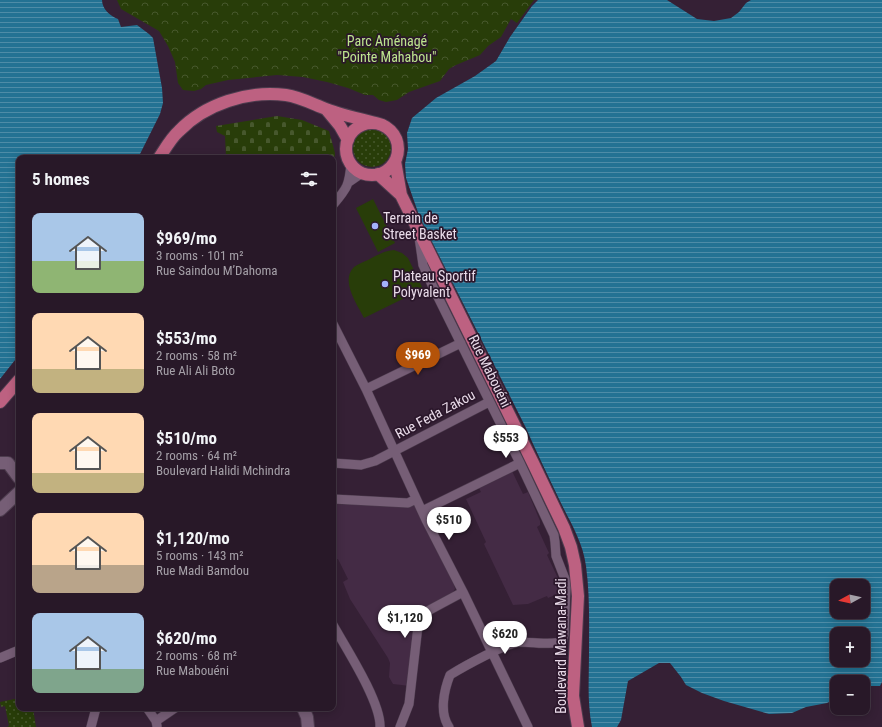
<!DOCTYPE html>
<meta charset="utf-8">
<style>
body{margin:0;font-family:"Roboto Condensed",sans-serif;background:#342534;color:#f1f3f6;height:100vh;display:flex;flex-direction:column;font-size:15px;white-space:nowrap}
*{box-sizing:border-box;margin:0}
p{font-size:13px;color:#a5a0a8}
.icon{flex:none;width:22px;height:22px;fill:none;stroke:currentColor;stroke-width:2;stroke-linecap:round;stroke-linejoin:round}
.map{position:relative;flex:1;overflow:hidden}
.panel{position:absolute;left:16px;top:155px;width:320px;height:556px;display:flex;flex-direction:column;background:#281828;border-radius:8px;box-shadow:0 2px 10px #0003,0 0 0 1px #443745}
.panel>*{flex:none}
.needle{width:26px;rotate:262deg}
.controls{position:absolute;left:830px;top:579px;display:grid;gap:8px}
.controls a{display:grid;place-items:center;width:40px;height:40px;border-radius:8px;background:#281828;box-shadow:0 2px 10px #0003,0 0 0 1px #443745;font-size:20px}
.price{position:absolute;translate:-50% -34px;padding:0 9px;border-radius:14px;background:#fff;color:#222;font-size:13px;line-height:26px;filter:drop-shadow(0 1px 2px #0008)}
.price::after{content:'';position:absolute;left:50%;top:24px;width:12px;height:9px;margin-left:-6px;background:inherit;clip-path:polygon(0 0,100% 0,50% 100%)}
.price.active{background:#b45309;color:#fff}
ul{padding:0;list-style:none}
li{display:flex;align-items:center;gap:12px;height:100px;padding:0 16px}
li span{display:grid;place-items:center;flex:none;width:112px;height:80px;border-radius:8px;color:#555}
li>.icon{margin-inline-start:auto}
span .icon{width:48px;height:48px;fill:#fffc;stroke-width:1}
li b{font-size:17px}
h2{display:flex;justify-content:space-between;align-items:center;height:48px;padding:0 16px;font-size:17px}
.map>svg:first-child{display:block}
.built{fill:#442b45}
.grass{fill:url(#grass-dots)}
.cemetery{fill:url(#cemetery-stones)}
.park{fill:url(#park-crowns)}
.pitch{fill:#283d09}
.water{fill:url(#water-rules);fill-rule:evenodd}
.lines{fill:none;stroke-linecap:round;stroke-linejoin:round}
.minor-casing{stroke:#4d3c4e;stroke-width:10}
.tertiary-casing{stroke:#4d3c4e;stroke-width:14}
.primary-casing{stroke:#4d3c4e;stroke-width:14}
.minor{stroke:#765e76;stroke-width:9}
.tertiary{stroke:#765e76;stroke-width:12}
.primary{stroke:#bd6181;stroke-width:12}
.poi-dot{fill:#a4b1fc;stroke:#2b172b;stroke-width:1.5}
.labels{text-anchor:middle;stroke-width:3.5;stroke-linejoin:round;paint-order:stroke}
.park-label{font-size:14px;fill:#bde58e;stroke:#2b172b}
.poi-label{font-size:14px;fill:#eadcea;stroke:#2b172b;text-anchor:start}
.street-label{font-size:14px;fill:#eadcea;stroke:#2b172b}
</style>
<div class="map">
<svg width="882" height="727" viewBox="0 0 882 727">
<defs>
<pattern id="grass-dots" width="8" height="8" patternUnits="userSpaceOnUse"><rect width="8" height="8" fill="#283d09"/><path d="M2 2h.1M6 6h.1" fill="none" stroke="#47582d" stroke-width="1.8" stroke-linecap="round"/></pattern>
<pattern id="cemetery-stones" width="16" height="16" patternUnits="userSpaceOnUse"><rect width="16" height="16" fill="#283d09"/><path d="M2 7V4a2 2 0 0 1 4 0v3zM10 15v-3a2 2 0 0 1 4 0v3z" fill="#47582d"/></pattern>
<pattern id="park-crowns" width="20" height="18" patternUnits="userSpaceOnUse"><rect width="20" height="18" fill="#283d09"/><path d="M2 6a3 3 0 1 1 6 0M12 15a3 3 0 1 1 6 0" fill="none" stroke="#47582d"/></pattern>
<pattern id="water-rules" width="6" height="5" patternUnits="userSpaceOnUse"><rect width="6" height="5" fill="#237293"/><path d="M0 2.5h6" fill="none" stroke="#4e8ca7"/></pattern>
</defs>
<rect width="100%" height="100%" fill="#352035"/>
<path class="built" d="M 512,471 L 523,494 L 528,492 L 540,521 L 540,525 L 537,527 L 549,553 L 547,555 L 564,591 L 548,598 L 547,596 L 528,604 L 513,605 L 484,544 L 486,542 L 466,499 L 481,492 L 479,488 Z
M 416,501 L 453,578 L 455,589 L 451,595 L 415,616 L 411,644 L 410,686 L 393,684 L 389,677 L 390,663 L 388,658 L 350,599 L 343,582 L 348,579 L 338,559 L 333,559 L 333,504 L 409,506 Z"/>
<path class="grass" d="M353 148a19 19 0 1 1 38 0a19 19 0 1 1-38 0Z
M 19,698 L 19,708 L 33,708 L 36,727 L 7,727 L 9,726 L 5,706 L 1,707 L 0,702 Z"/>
<path class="cemetery" d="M 277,116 L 302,120 L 329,131 L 335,153 L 333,175 L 333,158 L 226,158 L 225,136 L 217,132 L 216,126 Z"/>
<path class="park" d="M 117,0 L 534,0 L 517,23 L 511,19 L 501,37 L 488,46 L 480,55 L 456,65 L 449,69 L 440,81 L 409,92 L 397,100 L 386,102 L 379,100 L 373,95 L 365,95 L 348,88 L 327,82 L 303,77 L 277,75 L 228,80 L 206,85 L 201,89 L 194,91 L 183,90 L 178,83 L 175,62 L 168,46 L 159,31 L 121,9 Z"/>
<path class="pitch" d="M 373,199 L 395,243 L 378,252 L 356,208 Z
M 394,250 L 402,253 L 408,258 L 423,289 L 364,318 C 357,304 340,281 354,267 C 358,264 363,262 368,260 C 377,255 384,251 394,250 Z"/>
<path class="water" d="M 0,0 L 102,0 C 102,9 110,16 118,19 L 121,27 L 137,25 L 149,34 L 153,38 L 162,88 L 163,103 L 160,114 L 138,158 L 19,158 L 19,355 L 0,379 Z
M 538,0 L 667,0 L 697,19 L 714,21 L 731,18 L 739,12 L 746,3 L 751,0 L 882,0 L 882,682 L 880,686 L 863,686 L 863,682 L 837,682 L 837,698 L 827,703 L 806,707 L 792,713 L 769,714 L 724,701 L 702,693 L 686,685 L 681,677 L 670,663 L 659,663 L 628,681 L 621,720 L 617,727 L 592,727 C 587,702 589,679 589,654 C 589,625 590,595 586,566 C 583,542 570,522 560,501 C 548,476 536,451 525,426 L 420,218 L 406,178 L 405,164 L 408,149 L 407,133 L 412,118 L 436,98 L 475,76 L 496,61 L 510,37 L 532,6 ZM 837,586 L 863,586 L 863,612 L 837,612 ZM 837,634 L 863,634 L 863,660 L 837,660 Z"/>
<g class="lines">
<g class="minor-casing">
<path id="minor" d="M 349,182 L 362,173
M 333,205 C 347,188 349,186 351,164
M 419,237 L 423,265 L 432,285 L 520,463 L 554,535 L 555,542 L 556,556 L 565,579 L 566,588 L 564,634 C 564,636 563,639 563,640 C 558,646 528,642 520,642 C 506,643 463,667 450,675 C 444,690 439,713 449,727
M 333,324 L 366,389 L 426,520 L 463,592 L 528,727
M 366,389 L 461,343
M 333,463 L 361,465 L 375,461 L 489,402
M 333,499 L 408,503 L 416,499
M 422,511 L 520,463
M 333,625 C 346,648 381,702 380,727
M 0,658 L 19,650
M 147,708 L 156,721 L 157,726
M 156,721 L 175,708
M 91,727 L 96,708
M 400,727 L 409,704 L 419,617 L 422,614 L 463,592"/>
</g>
<g class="tertiary-casing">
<path id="tertiary" d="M 0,463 L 8,463 L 19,478
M 0,510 L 19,492
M 303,708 L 307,717 L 308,727"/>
</g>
<g class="primary-casing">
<path id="primary" d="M 326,109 L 340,126 L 348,140
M346 149a26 26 0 1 1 52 0a26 26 0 1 1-52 0Z
M 159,158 C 165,149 171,138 179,131 C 205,104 248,90 286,95 C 300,97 313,104 326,109 C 342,115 360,119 376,123
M 395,161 L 401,195 L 533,463 L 564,528 L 571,547 L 575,565 L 578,596 L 573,696 L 578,727
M 378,174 L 401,195
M 0,402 L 19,380"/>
</g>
<use href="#minor" class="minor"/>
<use href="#tertiary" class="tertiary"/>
<use href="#primary" class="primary"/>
</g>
<g class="poi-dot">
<circle cx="375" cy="226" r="4"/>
<circle cx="385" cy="284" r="4"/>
</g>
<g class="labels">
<g class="park-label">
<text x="387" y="46">Parc Aménagé<tspan x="387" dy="16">"Pointe Mahabou"</tspan></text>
</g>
<g class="poi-label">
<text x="383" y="223">Terrain de<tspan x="383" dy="16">Street Basket</tspan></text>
<text x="393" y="281">Plateau Sportif<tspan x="393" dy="16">Polyvalent</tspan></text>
</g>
<g class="street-label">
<text transform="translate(490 371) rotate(64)" y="5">Rue Mabouéni</text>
<text transform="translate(435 414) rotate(-28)" y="5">Rue Feda Zakou</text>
<text transform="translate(561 646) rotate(-90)" y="5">Boulevard Mawana-Madi</text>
</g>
</g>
</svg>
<div class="controls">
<a><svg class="needle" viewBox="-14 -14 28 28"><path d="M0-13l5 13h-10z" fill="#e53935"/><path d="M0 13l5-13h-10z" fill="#a5a0a8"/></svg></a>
<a>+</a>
<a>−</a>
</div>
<b class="price active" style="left:418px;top:376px">$969</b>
<b class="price" style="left:506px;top:459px">$553</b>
<b class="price" style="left:449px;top:541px">$510</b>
<b class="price" style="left:405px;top:639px">$1,120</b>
<b class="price" style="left:505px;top:655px">$620</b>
<section class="panel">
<h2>5 homes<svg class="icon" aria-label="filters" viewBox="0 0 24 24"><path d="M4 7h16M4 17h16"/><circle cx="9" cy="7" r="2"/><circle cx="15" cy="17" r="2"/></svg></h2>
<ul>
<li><span style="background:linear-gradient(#a9c7e8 60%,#8fb573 0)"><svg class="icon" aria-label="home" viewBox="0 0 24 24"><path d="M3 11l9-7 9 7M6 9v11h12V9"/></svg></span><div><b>$969/mo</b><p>3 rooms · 101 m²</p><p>Rue Saindou M’Dahoma</p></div></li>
<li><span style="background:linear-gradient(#ffd9b3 70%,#c2b280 0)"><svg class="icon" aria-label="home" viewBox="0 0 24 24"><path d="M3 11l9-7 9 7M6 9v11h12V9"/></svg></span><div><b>$553/mo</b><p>2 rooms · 58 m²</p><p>Rue Ali Ali Boto</p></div></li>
<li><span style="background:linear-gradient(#ffd9b3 75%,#c2b280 0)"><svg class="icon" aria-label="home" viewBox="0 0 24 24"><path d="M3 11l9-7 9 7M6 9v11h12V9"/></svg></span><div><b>$510/mo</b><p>2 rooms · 64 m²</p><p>Boulevard Halidi Mchindra</p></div></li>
<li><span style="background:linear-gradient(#ffd9b3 65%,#b9a48a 0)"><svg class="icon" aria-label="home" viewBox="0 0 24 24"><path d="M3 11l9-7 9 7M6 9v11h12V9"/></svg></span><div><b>$1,120/mo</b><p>5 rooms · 143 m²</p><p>Rue Madi Bamdou</p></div></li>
<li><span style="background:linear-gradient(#a9c7e8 70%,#7fa58c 0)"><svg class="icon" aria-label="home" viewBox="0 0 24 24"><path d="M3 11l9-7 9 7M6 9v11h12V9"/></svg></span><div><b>$620/mo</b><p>2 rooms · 68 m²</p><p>Rue Mabouéni</p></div></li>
</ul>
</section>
</div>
